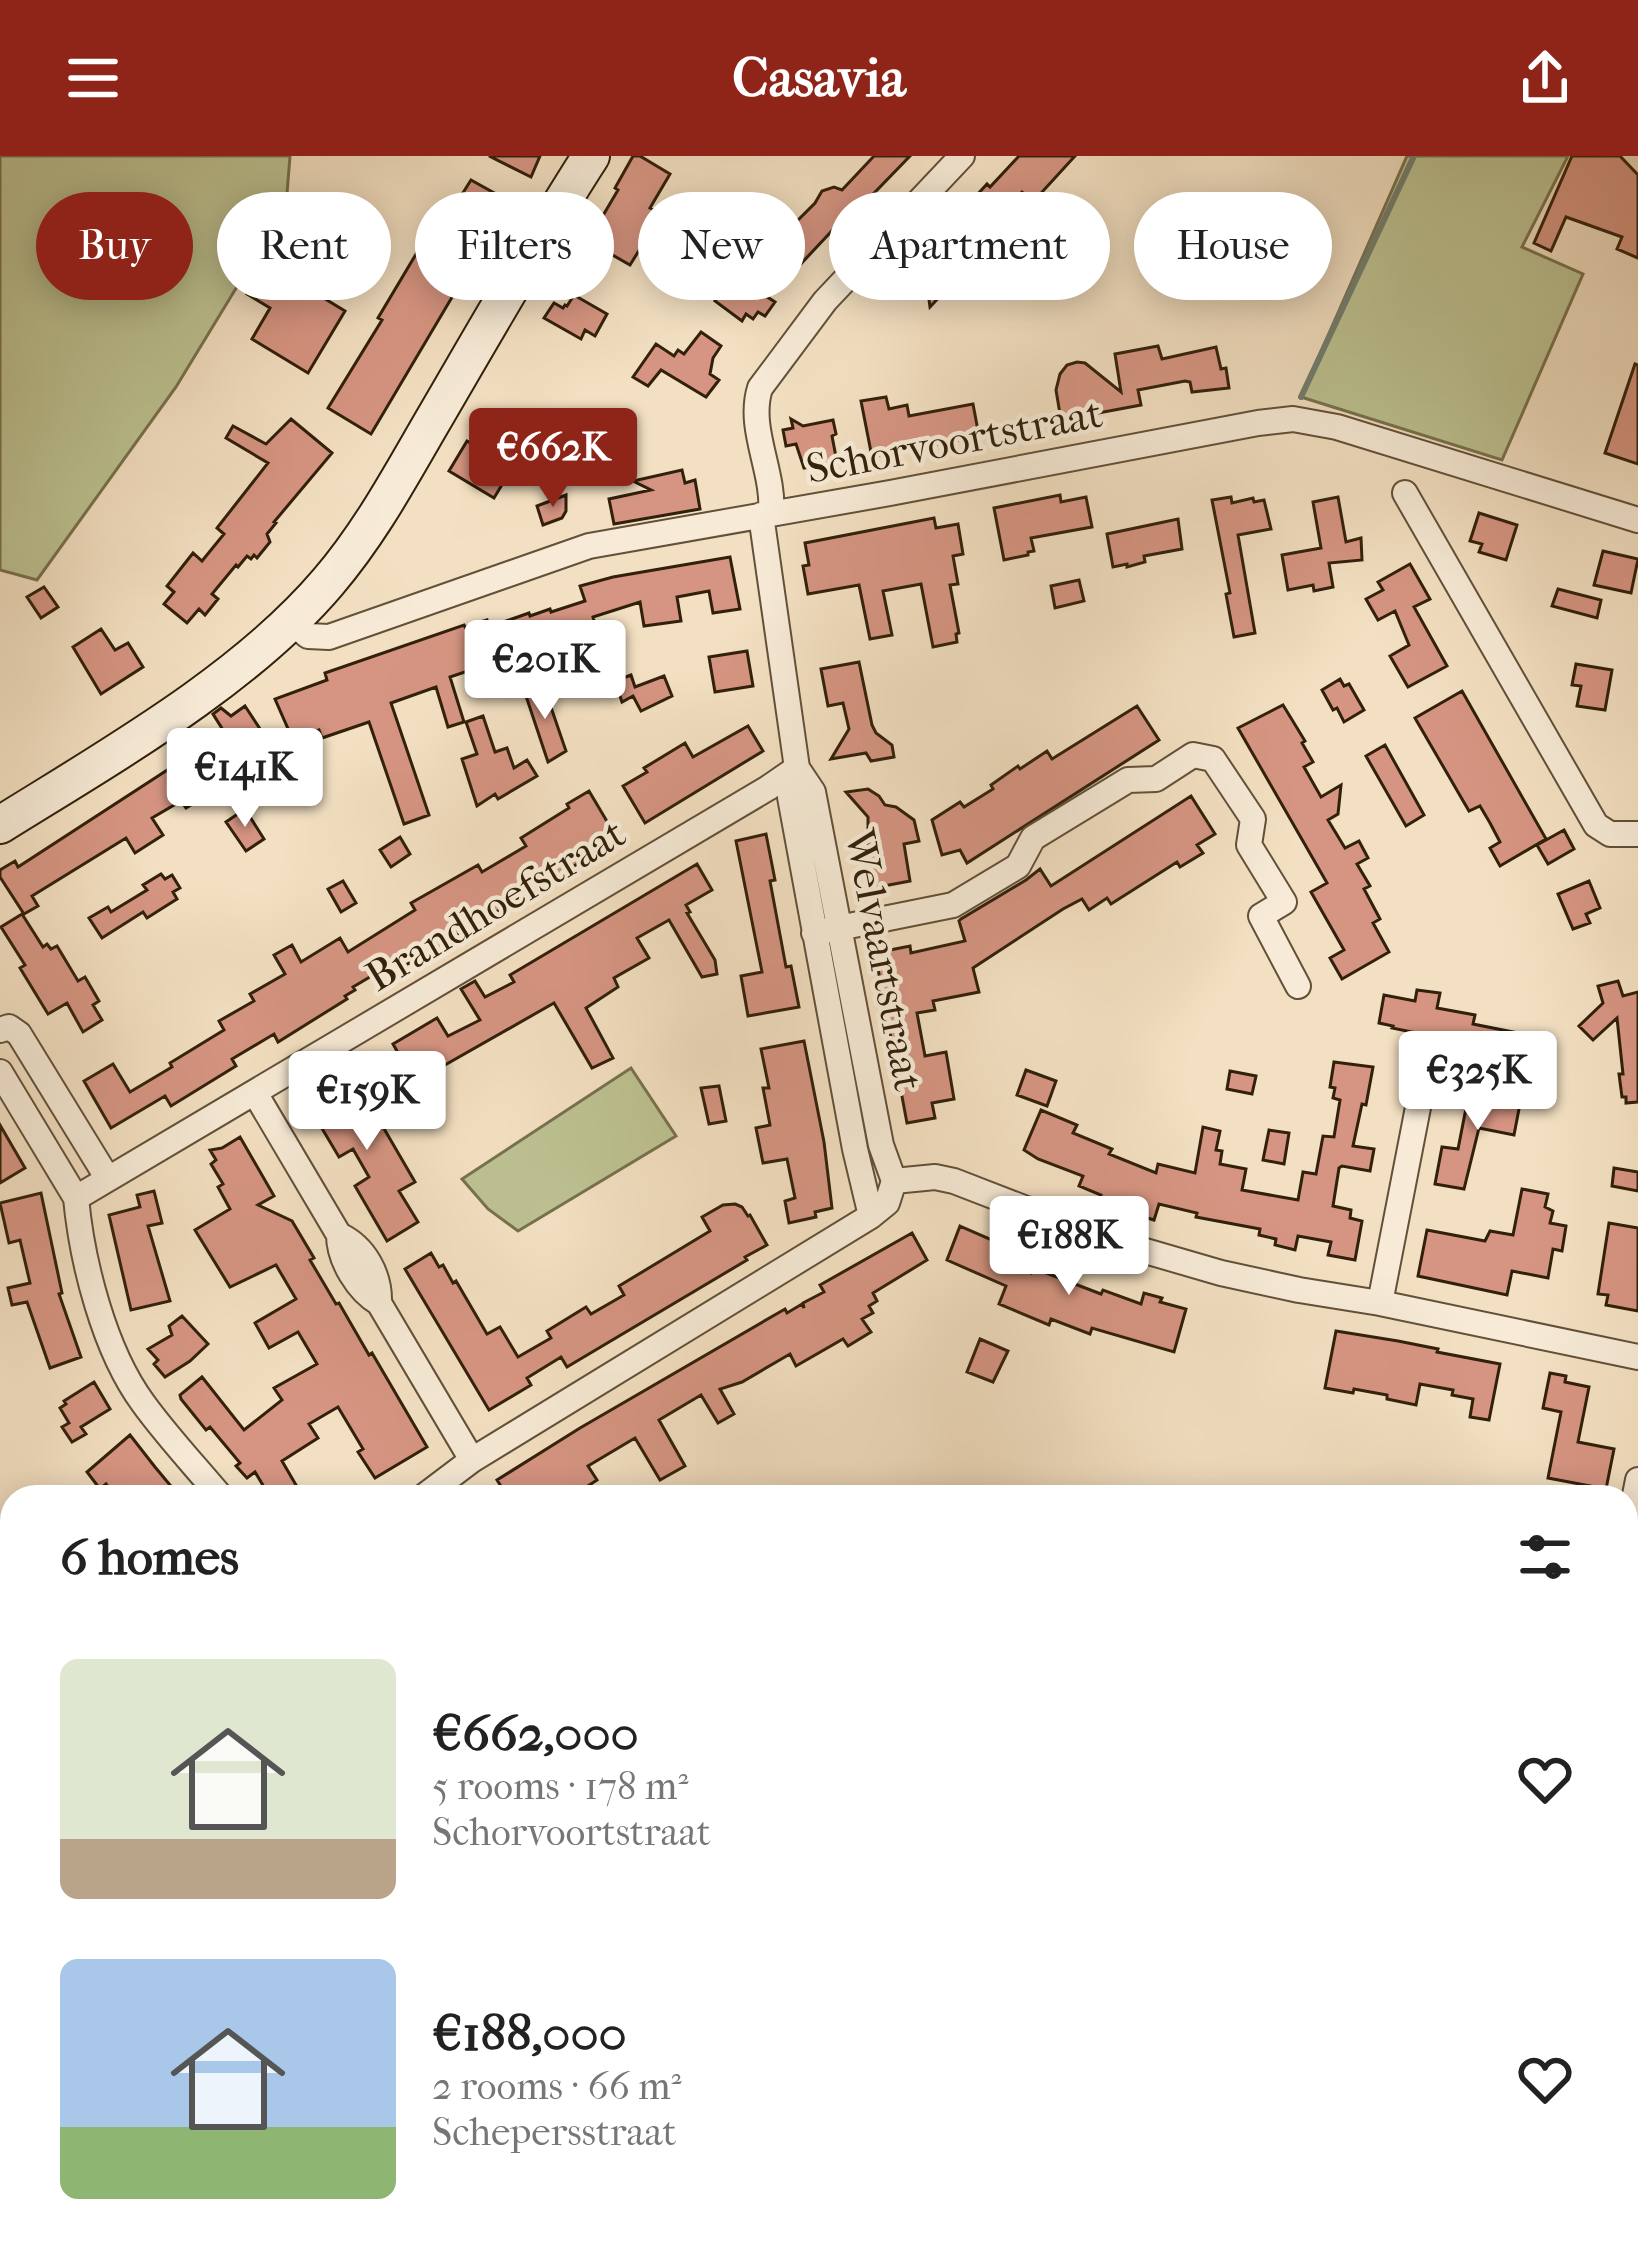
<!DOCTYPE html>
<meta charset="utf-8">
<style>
body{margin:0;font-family:"IM FELL French Canon",serif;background:#f2f2f2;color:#222;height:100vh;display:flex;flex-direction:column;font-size:45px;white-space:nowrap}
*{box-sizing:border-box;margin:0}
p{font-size:39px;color:#767676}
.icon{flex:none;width:66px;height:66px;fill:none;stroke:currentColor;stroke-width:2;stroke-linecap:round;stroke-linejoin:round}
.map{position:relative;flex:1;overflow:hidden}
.side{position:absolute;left:0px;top:1329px;width:1638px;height:771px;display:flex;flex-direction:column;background:#fff;border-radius:36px 36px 0 0;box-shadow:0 6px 30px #0003}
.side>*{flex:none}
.top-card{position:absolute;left:36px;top:36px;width:1566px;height:108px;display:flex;gap:24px}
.price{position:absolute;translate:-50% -102px;padding:0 27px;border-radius:12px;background:#fff;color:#222;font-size:39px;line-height:78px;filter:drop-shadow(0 3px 6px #0008)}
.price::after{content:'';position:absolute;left:50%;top:72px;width:36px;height:27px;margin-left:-18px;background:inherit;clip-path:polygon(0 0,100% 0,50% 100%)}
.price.current{background:#8f2418;color:#fff}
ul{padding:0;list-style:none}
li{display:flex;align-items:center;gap:36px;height:300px;padding:0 60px}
li span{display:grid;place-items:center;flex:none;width:336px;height:240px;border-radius:18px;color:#555}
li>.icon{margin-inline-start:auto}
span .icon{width:144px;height:144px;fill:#fffc;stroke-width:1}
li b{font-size:51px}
h2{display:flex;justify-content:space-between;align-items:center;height:144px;padding:0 60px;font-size:51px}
.pill{padding:0 42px;border-radius:54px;background:#fff;box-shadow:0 6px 30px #0003;font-size:42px;line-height:108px}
.pill.current{background:#8f2418;color:#fff}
header{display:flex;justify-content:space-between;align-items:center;height:156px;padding:0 60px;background:#8f2418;color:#fff;font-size:54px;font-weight:800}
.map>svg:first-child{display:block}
.green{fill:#bdc292;stroke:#77714e;stroke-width:3}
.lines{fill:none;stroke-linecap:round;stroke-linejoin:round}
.stream{stroke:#717e70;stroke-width:6}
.building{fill:#d69582;stroke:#31200b;stroke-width:3}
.street-casing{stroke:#625039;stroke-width:28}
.secondary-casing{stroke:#31200b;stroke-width:40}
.street{stroke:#f7ebd7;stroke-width:24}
.secondary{stroke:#f7ebd7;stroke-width:36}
.labels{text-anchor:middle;stroke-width:9;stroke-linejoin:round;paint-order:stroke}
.street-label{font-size:42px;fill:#31200b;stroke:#f7ebd7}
</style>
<header><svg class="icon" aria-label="menu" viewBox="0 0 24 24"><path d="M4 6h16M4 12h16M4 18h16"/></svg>Casavia<svg class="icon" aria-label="share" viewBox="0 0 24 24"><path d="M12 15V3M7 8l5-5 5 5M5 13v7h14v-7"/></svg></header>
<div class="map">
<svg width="1638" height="2098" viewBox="0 0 1638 2098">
<rect width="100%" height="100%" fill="#f3e0c2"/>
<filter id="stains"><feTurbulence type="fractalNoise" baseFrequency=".00167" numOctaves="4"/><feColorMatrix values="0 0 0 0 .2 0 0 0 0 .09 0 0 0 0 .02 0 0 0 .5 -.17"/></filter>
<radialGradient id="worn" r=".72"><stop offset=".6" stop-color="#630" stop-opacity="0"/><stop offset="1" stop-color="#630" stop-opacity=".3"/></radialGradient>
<path class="green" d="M 0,0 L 290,0 L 286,50 L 176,231 L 37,424 L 0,414 Z
M 1407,0 L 1568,0 L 1522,91 L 1583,118 L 1502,304 L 1301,241 Z
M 631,912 L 676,980 L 518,1075 L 488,1053 L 462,1023 Z
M 12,1781 L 12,1920 L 0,1919 L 0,1783 Z
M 91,2088 L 965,2088 L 1005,2098 L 91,2098 Z"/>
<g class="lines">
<path class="stream" d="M 1301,241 L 1414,0"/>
</g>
<path class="building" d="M 489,0 L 540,0 L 531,21 Z
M 633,0 L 640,0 L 670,18 L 650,52 L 694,77 L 681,99 L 648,80 L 630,109 L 588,85 L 618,34 L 615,32 Z
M 874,0 L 910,0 L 847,65 L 844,62 L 797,112 L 787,102 L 761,137 L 775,146 L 765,160 L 758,156 L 753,163 L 746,158 L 742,165 L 715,145 L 734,118 L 740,122 L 746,115 L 752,120 L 775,90 L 773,89 L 815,47 L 822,35 L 834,31 L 842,34 Z
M 1019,0 L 1075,0 L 1033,46 L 1022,36 L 994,67 L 996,70 L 958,113 L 962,117 L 930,151 L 926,122 L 913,109 L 987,28 L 990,31 Z
M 1572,0 L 1620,0 L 1638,19 L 1638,102 L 1617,93 L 1622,81 L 1566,61 L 1551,95 L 1534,87 Z
M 471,24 L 514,48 L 484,97 L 480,94 L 371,278 L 328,252 L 382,164 L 378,162 L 425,83 L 429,86 L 450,44 L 456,48 Z
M 266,107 L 345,155 L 308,217 L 252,183 L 270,152 L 247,138 Z
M 574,139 L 607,158 L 595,180 L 585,174 L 581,183 L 544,162 L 554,147 L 563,152 L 565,149 L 567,150 Z
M 701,176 L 721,190 L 713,202 L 710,218 L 719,224 L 706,241 L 661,214 L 648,230 L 633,221 L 656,188 L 674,200 L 678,194 L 684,198 Z
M 1158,190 L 1162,203 L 1216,191 L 1221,213 L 1226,212 L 1229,232 L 1192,236 L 1190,226 L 1185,225 L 1138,234 L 1141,249 L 1061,264 L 1056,234 L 1060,218 L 1067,209 L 1077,206 L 1085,207 L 1121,236 L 1115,198 Z
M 1635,208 L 1638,209 L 1638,308 L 1605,297 Z
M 886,241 L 889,253 L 907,249 L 909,260 L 973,248 L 979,280 L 872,301 L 861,245 Z
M 291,263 L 332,297 L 274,366 L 276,367 L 267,378 L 270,386 L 257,402 L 254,399 L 251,403 L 247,400 L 238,411 L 236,409 L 212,438 L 218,443 L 205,459 L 199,453 L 187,467 L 164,448 L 174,436 L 167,430 L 193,397 L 202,405 L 224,378 L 217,372 L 268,307 L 226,282 L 233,270 L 266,288 Z
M 791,263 L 803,270 L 833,264 L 836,278 L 832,280 L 837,306 L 804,312 L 796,288 L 786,290 L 783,274 L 793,272 Z
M 467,285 L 498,303 L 489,318 L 503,327 L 494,342 L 449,315 Z
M 682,314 L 685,327 L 695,324 L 700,353 L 614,368 L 609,343 L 651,334 L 633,325 Z
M 566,339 L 566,355 L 562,362 L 543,369 L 537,350 Z
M 1060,339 L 1061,346 L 1086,341 L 1092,371 L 1031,382 L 1034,395 L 1028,396 L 1028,399 L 1004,404 L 994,352 Z
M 1231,341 L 1232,347 L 1253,342 L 1254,346 L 1264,344 L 1271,373 L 1238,379 L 1255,477 L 1234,481 L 1226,438 L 1230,437 L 1212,344 Z
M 1338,341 L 1346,386 L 1361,382 L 1362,404 L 1329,407 L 1333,431 L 1314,435 L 1313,429 L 1288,434 L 1282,399 L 1321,392 L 1313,346 Z
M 1479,357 L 1517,369 L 1506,404 L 1479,396 L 1482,388 L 1470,385 Z
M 934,362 L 936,372 L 958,368 L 963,398 L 953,400 L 958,428 L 950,429 L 959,477 L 956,478 L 957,486 L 933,491 L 921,428 L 883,435 L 892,479 L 870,483 L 859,429 L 808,438 L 803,410 L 809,409 L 805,387 Z
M 1178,363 L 1182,393 L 1144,400 L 1145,406 L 1127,411 L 1127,408 L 1113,411 L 1107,378 Z
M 1603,395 L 1638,403 L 1631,437 L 1594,429 Z
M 730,401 L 740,453 L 713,457 L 709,435 L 677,441 L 681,465 L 644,470 L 640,446 L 593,461 L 603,499 L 580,505 L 575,492 L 525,508 L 521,497 L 450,521 L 464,566 L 448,571 L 436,531 L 391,547 L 429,659 L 404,668 L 369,566 L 322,582 L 319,574 L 293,584 L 275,543 L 327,524 L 325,517 L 464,469 L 465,471 L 487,464 L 489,471 L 529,457 L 530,460 L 550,453 L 551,456 L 585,445 L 580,430 L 613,421 Z
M 1410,408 L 1430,443 L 1414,451 L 1447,510 L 1408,531 L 1390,500 L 1409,489 L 1395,455 L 1378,464 L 1366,443 L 1383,434 L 1378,426 Z
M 1079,424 L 1084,445 L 1055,452 L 1051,430 Z
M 44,431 L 58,451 L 41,462 L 27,441 Z
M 1558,433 L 1601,444 L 1597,462 L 1552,450 Z
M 101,473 L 115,494 L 128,487 L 143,511 L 101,538 L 73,491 Z
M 747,495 L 753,530 L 715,536 L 709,501 Z
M 859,506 L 872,569 L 876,577 L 892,589 L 894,601 L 871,605 L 866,597 L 831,603 L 849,573 L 843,547 L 828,550 L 821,513 Z
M 1576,508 L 1612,514 L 1605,554 L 1577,550 L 1581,530 L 1572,529 Z
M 631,519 L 635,531 L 664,520 L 672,540 L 641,555 L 633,540 L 622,546 L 615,525 Z
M 1340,523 L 1344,530 L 1349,528 L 1364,554 L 1344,566 L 1337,552 L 1333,554 L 1322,534 Z
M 543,528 L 566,595 L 548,606 L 524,534 Z
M 1462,535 L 1546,683 L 1500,710 L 1490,692 L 1500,686 L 1490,667 L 1480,650 L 1469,655 L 1415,562 Z
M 1283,549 L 1305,585 L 1302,587 L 1313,606 L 1304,611 L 1321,641 L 1341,629 L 1338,658 L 1328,664 L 1345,692 L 1359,685 L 1368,702 L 1357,708 L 1370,730 L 1364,733 L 1380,763 L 1373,767 L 1389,796 L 1342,823 L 1330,802 L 1344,794 L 1311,736 L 1327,727 L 1238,572 Z
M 245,550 L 266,582 L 248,594 L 256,609 L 186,652 L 181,645 L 152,662 L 163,679 L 135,697 L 126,682 L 32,740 L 38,750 L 24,758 L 0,721 L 0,714 L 15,705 L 18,711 L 195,596 L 206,613 L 235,593 L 213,558 L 221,552 L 231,560 Z
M 1137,550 L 1159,584 L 967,707 L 960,694 L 942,699 L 932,664 L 960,646 L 964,651 L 993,633 L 991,629 L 1018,610 L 1020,613 L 1047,595 L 1052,603 Z
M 483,560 L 495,596 L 507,592 L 514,612 L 527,604 L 537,620 L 498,643 L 495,638 L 477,650 L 462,603 L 477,598 L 466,566 Z
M 748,570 L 763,595 L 645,667 L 623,630 L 647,616 L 644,612 L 685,587 L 693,601 Z
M 1385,589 L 1424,659 L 1406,670 L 1366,600 Z
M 868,633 L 879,640 L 885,649 L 896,651 L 914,664 L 919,685 L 904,688 L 910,725 L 868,733 L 861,698 L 868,696 L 868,661 L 846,636 Z
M 589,635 L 618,684 L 389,819 L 385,812 L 353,831 L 355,834 L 345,840 L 347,843 L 278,886 L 274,878 L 232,903 L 236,910 L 171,950 L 165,940 L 111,972 L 84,925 L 113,908 L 130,936 L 172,911 L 170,907 L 224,874 L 219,865 L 254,845 L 250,838 L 285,818 L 274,799 L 292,789 L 301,806 L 340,782 L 348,796 L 415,754 L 411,747 L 478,709 L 482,716 L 526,690 L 521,682 L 569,652 L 567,648 Z
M 1191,640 L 1215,678 L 1197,689 L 1203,697 L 1180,711 L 1177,706 L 1111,748 L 1107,742 L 1089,754 L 1082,743 L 1063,753 L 973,812 L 979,836 L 933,845 L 935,854 L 917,857 L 925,900 L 946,896 L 954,943 L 932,947 L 935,962 L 907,967 L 875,797 L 910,790 L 911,797 L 965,785 L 959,765 L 961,763 L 1026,724 L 1040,713 L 1051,730 Z
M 245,653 L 264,683 L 246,695 L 226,666 Z
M 1564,674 L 1574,693 L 1548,708 L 1537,689 Z
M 766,678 L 775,724 L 770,725 L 786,811 L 791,810 L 799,851 L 748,860 L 741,820 L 762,816 L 736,685 Z
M 400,681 L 410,698 L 391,711 L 380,694 Z
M 697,708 L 712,734 L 686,749 L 690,756 L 687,757 L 715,804 L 717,818 L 702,821 L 669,764 L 637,782 L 649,802 L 614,822 L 618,831 L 586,852 L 613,902 L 592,912 L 554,847 L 408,930 L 398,913 L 405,909 L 393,888 L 437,862 L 448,880 L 480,864 L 461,833 L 475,825 L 485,841 L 514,826 L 510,819 Z
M 161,718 L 165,723 L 172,719 L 180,732 L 173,736 L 177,743 L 147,762 L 143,756 L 102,782 L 89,762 L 108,751 L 111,756 L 147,734 L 143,729 Z
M 343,725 L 356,747 L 341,756 L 328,733 Z
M 1589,725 L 1600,752 L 1586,758 L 1590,767 L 1573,773 L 1558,738 Z
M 22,758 L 43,791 L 47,788 L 51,793 L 57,790 L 78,825 L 85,821 L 99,845 L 93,849 L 102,864 L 83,876 L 67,847 L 48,858 L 20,812 L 25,809 L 1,771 Z
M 1618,825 L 1623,840 L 1638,836 L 1638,946 L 1626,947 L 1626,941 L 1622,941 L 1619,918 L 1623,918 L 1617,862 L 1593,884 L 1579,870 L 1603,847 L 1598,830 Z
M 1417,834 L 1440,837 L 1437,852 L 1475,859 L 1473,868 L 1533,880 L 1528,900 L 1392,872 L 1393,870 L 1379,867 L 1384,839 L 1415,845 Z
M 804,885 L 824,986 L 832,1052 L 815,1056 L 816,1061 L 789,1067 L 785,1045 L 795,1042 L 787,1003 L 763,1007 L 756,972 L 770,969 L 763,932 L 769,932 L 761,893 Z
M 1334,906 L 1373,911 L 1366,949 L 1362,948 L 1353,990 L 1374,993 L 1370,1015 L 1342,1010 L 1339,1012 L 1333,1050 L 1351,1054 L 1350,1062 L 1362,1065 L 1355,1104 L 1328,1099 L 1331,1086 L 1298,1080 L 1295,1094 L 1275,1089 L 1276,1083 L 1259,1079 L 1260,1073 L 1196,1061 L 1197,1057 L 1159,1048 L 1154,1064 L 1125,1055 L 1099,1044 L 1101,1039 L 1079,1030 L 1083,1020 L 1038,1003 L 1024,994 L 1041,954 L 1077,969 L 1073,977 L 1112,993 L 1109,998 L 1156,1017 L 1158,1008 L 1195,1017 L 1203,971 L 1220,975 L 1216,994 L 1222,995 L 1220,1008 L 1246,1013 L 1242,1034 L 1298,1044 L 1303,1016 L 1316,1018 L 1323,980 L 1334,981 L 1340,944 L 1333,942 L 1335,932 L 1330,931 Z
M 1026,914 L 1056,925 L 1047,950 L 1017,939 Z
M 1230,915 L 1256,920 L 1252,938 L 1227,933 Z
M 345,918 L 348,924 L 354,921 L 415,1026 L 399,1035 L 418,1066 L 387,1085 L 355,1030 L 369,1021 L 353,993 L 339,1001 L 308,949 L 333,930 L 330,927 Z
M 1504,928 L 1523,932 L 1514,979 L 1479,972 L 1464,1033 L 1435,1028 L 1442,991 L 1458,993 L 1469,937 L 1501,944 Z
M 719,930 L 726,965 L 709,968 L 701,932 Z
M 0,969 L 25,1012 L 0,1027 Z
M 1269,974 L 1289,977 L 1284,1008 L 1263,1004 Z
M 240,981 L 274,1040 L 258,1049 L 292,1065 L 314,1102 L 310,1104 L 336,1148 L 339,1147 L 369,1199 L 372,1197 L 427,1291 L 375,1322 L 358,1296 L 363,1293 L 338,1251 L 309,1268 L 318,1282 L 282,1305 L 303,1341 L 270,1341 L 255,1316 L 247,1322 L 236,1310 L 240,1307 L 210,1271 L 206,1274 L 181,1243 L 180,1239 L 202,1221 L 244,1274 L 282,1244 L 274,1232 L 317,1208 L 298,1176 L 269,1192 L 255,1167 L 296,1143 L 276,1109 L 230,1131 L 195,1074 L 230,1053 L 218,1031 L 223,1028 L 211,1008 L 216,1004 L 210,994 L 222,992 Z
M 1614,1012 L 1638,1016 L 1638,1035 L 1612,1030 Z
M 1522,1033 L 1548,1038 L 1545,1051 L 1553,1055 L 1550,1067 L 1566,1070 L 1562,1095 L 1553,1093 L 1548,1122 L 1512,1115 L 1507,1139 L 1418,1120 L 1427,1074 L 1485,1085 L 1490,1075 L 1513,1079 Z
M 154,1035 L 162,1067 L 148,1070 L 170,1145 L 131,1154 L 109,1059 L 140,1051 L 137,1039 Z
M 41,1037 L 62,1137 L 59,1138 L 81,1201 L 50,1212 L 27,1146 L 12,1149 L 8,1132 L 30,1127 L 20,1084 L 9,1087 L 0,1047 Z
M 735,1048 L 742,1051 L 748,1060 L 750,1059 L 767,1089 L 745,1101 L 747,1104 L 567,1211 L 561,1201 L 527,1222 L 531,1229 L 489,1254 L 405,1113 L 431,1097 L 439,1111 L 443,1109 L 453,1127 L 456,1125 L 487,1178 L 500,1171 L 518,1201 L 551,1182 L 547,1175 L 586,1151 L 591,1158 L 624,1139 L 619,1130 L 710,1075 L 702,1061 L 723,1049 Z
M 1609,1067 L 1638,1072 L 1638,1155 L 1606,1149 L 1608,1139 L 1598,1138 Z
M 960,1070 L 999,1087 L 993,1101 L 1031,1117 L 1033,1112 L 1101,1138 L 1103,1134 L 1141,1148 L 1144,1137 L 1162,1142 L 1160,1146 L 1186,1153 L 1174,1196 L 1092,1172 L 1090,1178 L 1051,1163 L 1049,1169 L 999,1148 L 1006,1130 L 947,1104 Z
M 912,1077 L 927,1104 L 873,1137 L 877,1145 L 869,1150 L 873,1157 L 862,1163 L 871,1176 L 848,1190 L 843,1183 L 796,1210 L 790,1198 L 742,1226 L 720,1233 L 734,1258 L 718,1267 L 701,1239 L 659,1264 L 685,1310 L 660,1324 L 635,1282 L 588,1310 L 597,1324 L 571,1341 L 508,1341 L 497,1324 L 580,1272 L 785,1153 L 787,1157 L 802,1148 L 804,1152 L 803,1147 L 824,1136 L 820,1129 Z
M 182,1160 L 208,1188 L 190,1205 L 165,1221 L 154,1208 L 158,1204 L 148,1193 L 172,1179 L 169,1170 Z
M 1336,1175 L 1398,1185 L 1438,1193 L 1437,1196 L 1500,1208 L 1489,1264 L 1470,1261 L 1473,1243 L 1452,1239 L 1453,1234 L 1420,1228 L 1416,1249 L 1387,1243 L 1387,1239 L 1354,1233 L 1353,1237 L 1325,1232 Z
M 980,1183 L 1008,1195 L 993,1226 L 967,1216 Z
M 1550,1217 L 1566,1220 L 1565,1226 L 1589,1231 L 1578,1286 L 1614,1293 L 1606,1333 L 1548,1322 L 1561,1256 L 1543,1252 Z
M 94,1226 L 110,1253 L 81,1271 L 86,1278 L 72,1286 L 62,1271 L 69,1267 L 60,1252 L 66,1248 L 64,1245 Z
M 130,1279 L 155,1311 L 180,1341 L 116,1341 L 106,1328 L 100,1333 L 87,1316 Z"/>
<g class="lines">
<g class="street-casing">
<path id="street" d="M 1405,337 L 1596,669 L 1610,678 L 1637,678
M 771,358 C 775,316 747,273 760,232 L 825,145 L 962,0
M 761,359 L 797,612 L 790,641 L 855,993 L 871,1060
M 290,465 L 308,480 L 329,481 L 589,390 L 890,337 L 1258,267 L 1293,263 L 1337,271 L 1638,364
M 797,612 L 813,636 L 881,989 L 894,1025 L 935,1021 L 954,1025 L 1104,1083 L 1221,1117 L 1299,1134 L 1380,1147 L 1638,1201
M 814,777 L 953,749 L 1018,710 L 1033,682 L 1128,624 L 1156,623 L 1193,599 L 1213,603 L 1253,663 L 1249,689 L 1284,746 L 1261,760 L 1298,830
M 0,874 L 9,871 L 19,878 L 108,1023
M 0,916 L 76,1042 L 768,632 L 797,612
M 255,937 L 339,1079 C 339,1104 358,1135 379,1147 L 472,1304
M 76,1042 C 82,1106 104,1194 143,1247 C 166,1279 195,1310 221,1341
M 339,1079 C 365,1091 380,1119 379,1147
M 1380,1147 L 1421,936
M 423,1341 L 472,1304 L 871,1060 L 887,1047 L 894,1025
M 1626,1384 L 1638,1324
M 0,1506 L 12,1523
M 1626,1946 L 1638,1933
M 1472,2094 L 1492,2088"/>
</g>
<g class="secondary-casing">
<path id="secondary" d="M 0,669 C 109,601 245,524 328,426 C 370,377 400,321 432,266 C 484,177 535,87 591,0"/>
</g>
<use href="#street" class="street"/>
<use href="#secondary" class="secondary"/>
</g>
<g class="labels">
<g class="street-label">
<text transform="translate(954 284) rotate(-11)" y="15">Schorvoortstraat</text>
<text transform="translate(495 748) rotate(-31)" y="15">Brandhoefstraat</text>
<text transform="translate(885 804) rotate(79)" y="15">Welvaartstraat</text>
</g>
</g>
<rect width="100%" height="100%" filter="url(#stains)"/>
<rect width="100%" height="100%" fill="url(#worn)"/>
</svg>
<b class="price current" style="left:553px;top:354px">€662K</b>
<b class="price" style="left:545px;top:566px">€201K</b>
<b class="price" style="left:245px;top:674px">€141K</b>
<b class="price" style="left:1478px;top:977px">€325K</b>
<b class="price" style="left:367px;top:997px">€159K</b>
<b class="price" style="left:1069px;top:1142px">€188K</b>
<div class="top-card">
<a class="pill current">Buy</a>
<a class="pill">Rent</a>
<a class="pill">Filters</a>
<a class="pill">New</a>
<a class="pill">Apartment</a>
<a class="pill">House</a>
</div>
<section class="side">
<h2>6 homes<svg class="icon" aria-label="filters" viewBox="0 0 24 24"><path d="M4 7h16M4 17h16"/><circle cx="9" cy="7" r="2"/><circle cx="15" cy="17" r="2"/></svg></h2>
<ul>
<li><span style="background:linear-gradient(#dfe7d0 75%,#b9a48a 0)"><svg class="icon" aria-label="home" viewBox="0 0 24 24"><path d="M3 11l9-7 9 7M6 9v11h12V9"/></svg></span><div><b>€662,000</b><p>5 rooms · 178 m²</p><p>Schorvoortstraat</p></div><svg class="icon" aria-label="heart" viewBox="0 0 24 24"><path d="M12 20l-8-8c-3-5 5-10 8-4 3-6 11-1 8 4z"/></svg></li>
<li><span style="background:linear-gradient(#a9c7e8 70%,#8fb573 0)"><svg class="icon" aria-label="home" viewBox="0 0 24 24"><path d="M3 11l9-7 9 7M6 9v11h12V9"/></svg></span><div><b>€188,000</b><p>2 rooms · 66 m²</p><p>Schepersstraat</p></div><svg class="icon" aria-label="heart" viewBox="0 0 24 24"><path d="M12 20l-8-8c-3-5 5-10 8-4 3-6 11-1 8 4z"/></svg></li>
</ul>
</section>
</div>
